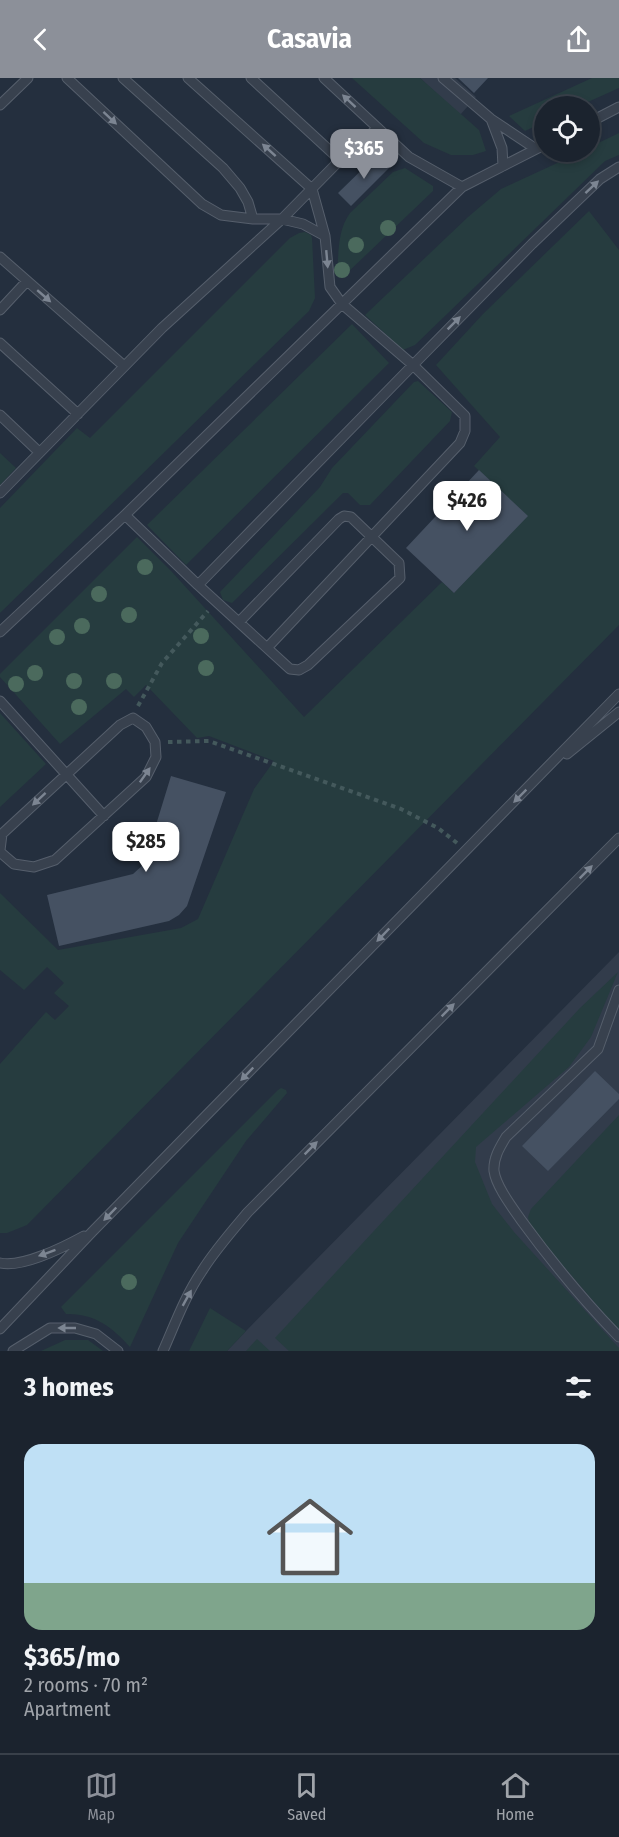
<!DOCTYPE html>
<meta charset="utf-8">
<style>
body{margin:0;font-family:"Fira Sans Condensed",sans-serif;background:#242b36;color:#f1f3f6;height:100vh;display:flex;flex-direction:column;font-size:22px;white-space:nowrap}
*{box-sizing:border-box;margin:0}
p{font-size:20px;color:#a0a4aa}
.icon{flex:none;width:33px;height:33px;fill:none;stroke:currentColor;stroke-width:2;stroke-linecap:round;stroke-linejoin:round}
.map{position:relative;height:1273px;overflow:hidden}
.panel{display:flex;flex-direction:column;background:#1b232e;flex:1}
.panel>*{flex:none}
.fabs{position:absolute;left:534px;top:18px;display:grid;gap:12px}
.fabs a{display:grid;place-items:center;width:66px;height:66px;border-radius:50%;background:#1b232e;box-shadow:0 3px 9px #0003,0 0 0 2px #39404a;font-size:30px}
.price{position:absolute;translate:-50% -51px;padding:0 14px;border-radius:12px;background:#fff;color:#222;font-size:20px;line-height:39px;filter:drop-shadow(0 2px 3px #0008)}
.price::after{content:'';position:absolute;left:50%;top:36px;width:18px;height:14px;margin-left:-9px;background:inherit;clip-path:polygon(0 0,100% 0,50% 100%)}
.price.current{background:#8c9099;color:#fff}
ul{padding:0;list-style:none}
li{display:grid;align-content:center;gap:12px;height:318px;padding:0 24px}
li span{display:grid;place-items:center;height:186px;border-radius:18px;color:#555}
li>.icon{margin-inline-start:auto}
span .icon{width:108px;height:108px;fill:#fffc;stroke-width:1}
li b{font-size:26px}
h2{display:flex;justify-content:space-between;align-items:center;height:72px;padding:0 24px;font-size:26px}
header{display:flex;justify-content:space-between;align-items:center;height:78px;padding:0 24px;background:#8c9099;color:#fff;font-size:27px;font-weight:700}
.dock{display:flex;justify-content:space-around;align-items:center;height:84px;border-top:2px solid #39404a;background:#1b232e;font-size:16px;color:#a0a4aa}
.dock a{display:grid;justify-items:center;gap:3px}
.dock .current{color:#8c9099}
.map>svg:first-child{display:block}
.airport{fill:#323c4b}
.green{fill:#263c3f}
.building{fill:#455162}
.lines{fill:none;stroke-linecap:round;stroke-linejoin:round}
.lane-casing{stroke:#565f6c;stroke-width:11}
.path{stroke:#44595c;stroke-width:4;stroke-dasharray:4.5 4.5;stroke-linecap:butt}
.lane{stroke:#38414e;stroke-width:9}
.tree{fill:#4b6a5d}
.oneway{fill:#7c8592}
</style>
<header><svg class="icon" aria-label="back" viewBox="0 0 24 24"><path d="M15 5l-7 7 7 7"/></svg>Casavia<svg class="icon" aria-label="share" viewBox="0 0 24 24"><path d="M12 15V3M7 8l5-5 5 5M5 13v7h14v-7"/></svg></header>
<div class="map">
<svg width="619" height="1273" viewBox="0 0 619 1273">
<rect width="100%" height="100%" fill="#242f3e"/>
<path class="airport" d="M 420,0 L 455,0 L 476,19 L 460,37 Z
M 619,874 L 619,1273 L 227,1273 L 246,1253 Z"/>
<path class="green" d="M 352,0 L 420,0 L 479,52 L 486,73 L 473,77 L 451,77 L 424,65 Z
M 592,0 L 619,0 L 619,10 L 579,28 L 544,28 L 544,44 L 525,53 L 509,38 Z
M 619,55 L 619,77 L 605,83 L 415,267 L 403,272 L 365,237 L 468,139 L 501,111 L 581,74 L 590,74 L 590,69 Z
M 405,90 L 433,108 L 433,113 L 345,197 L 341,199 L 337,196 C 339,175 337,153 350,135 L 393,94 Z
M 589,133 L 619,172 L 619,547 L 27,1147 L 7,1155 L 0,1155 L 0,986 L 46,934 L 55,942 L 69,928 L 54,915 L 64,905 L 47,889 L 24,912 L 0,892 L 0,815 L 58,872 L 181,850 L 198,841 L 254,711 L 274,683 L 209,658 L 197,660 L 146,607 L 134,619 L 126,611 L 60,666 L 0,599 L 0,596 L 137,459 L 172,494 L 304,639 L 442,504 L 454,515 L 527,438 L 474,388 L 500,359 L 436,287 L 483,236 Z
M 305,154 L 311,157 L 312,160 L 315,220 L 309,233 L 0,535 L 0,430 L 77,350 L 90,360 L 290,160 L 299,155 Z
M 352,246 L 389,285 L 186,487 L 147,447 Z
M 418,303 L 452,334 L 450,343 L 370,427 L 360,427 L 348,415 L 343,415 L 232,525 L 223,522 L 220,514 L 320,409 L 332,390 L 414,304 Z
M 0,375 L 16,390 L 0,407 Z
M 0,635 L 46,686 L 0,729 Z
M 618,894 L 591,959 L 569,989 L 476,1069 L 475,1084 L 492,1126 L 514,1154 L 619,1270 L 619,1273 L 289,1273 L 275,1260 L 580,930 Z
M 281,1010 L 286,1012 L 287,1015 L 246,1063 L 178,1165 L 130,1269 C 112,1249 94,1235 66,1236 L 61,1229 L 278,1012 Z
M 619,1037 L 619,1253 L 530,1149 L 528,1139 L 531,1131 Z
M 210,1230 L 246,1253 L 227,1273 L 189,1273 Z
M 257,1261 L 270,1273 L 246,1273 Z
M 65,1262 L 88,1262 L 103,1273 L 41,1273 Z"/>
<path class="building" d="M 458,0 L 488,0 L 474,15 Z
M 378,76 L 390,89 L 351,128 L 338,115 Z
M 479,392 L 528,438 L 454,515 L 406,470 Z
M 171,698 L 226,714 L 187,828 L 179,837 L 169,843 L 59,868 L 47,817 L 133,796 L 144,786 Z
M 595,993 L 619,1016 L 619,1021 L 548,1093 L 522,1068 Z"/>
<g class="lines">
<g class="lane-casing">
<path id="lane" d="M 67,0 L 202,126 L 221,137 L 253,141 L 282,141 L 303,146 L 325,158 L 330,209 L 342,226 L 413,287 L 198,507 L 125,437
M 123,0 L 223,90 L 240,110 L 248,124 L 253,141
M 188,0 L 312,111 L 325,158
M 251,0 L 340,82
M 324,0 L 409,79 L 462,109
M 443,0 L 491,41 L 536,71
M 0,27 L 28,0
M 491,41 L 502,70 L 503,88
M 590,44 L 619,29
M 0,179 L 124,288
M 0,232 L 27,203
M 0,265 L 78,336
M 0,337 L 39,374
M 0,415 L 162,250 L 282,141 L 340,82 L 378,50
M 198,507 L 290,591 L 299,592 L 308,587 L 400,500 L 399,485 L 351,439 L 344,438 L 339,441 L 239,544
M 0,554 L 125,437 L 462,109 L 544,67
M 267,570 L 460,365 L 465,353 L 465,338 L 413,287 L 532,166 L 600,101 L 619,89
M 0,623 L 104,738
M 567,676 L 619,634
M 0,772 L 2,756 L 120,647 L 133,640 L 146,649 L 155,664 L 156,679 L 146,699 L 55,782 L 34,789 L 14,786 L 0,774
M 619,912 L 598,971 L 506,1059 C 500,1069 493,1080 494,1093 C 496,1108 512,1129 521,1142 C 551,1183 583,1222 619,1259
M 0,1185 C 22,1190 64,1169 84,1158
M 0,1251 L 92,1154 L 619,616
M 13,1273 L 50,1250 L 75,1250 L 96,1256 L 118,1273
M 163,1273 C 175,1246 185,1218 202,1193 C 215,1172 232,1153 248,1134 L 619,760"/>
</g>
<path class="path" d="M 138,628 L 162,585 L 208,533
M 168,664 L 209,663 L 401,731 L 438,750 L 457,765"/>
<use href="#lane" class="lane"/>
</g>
<g class="tree">
<circle cx="388" cy="150" r="8"/>
<circle cx="356" cy="167" r="8"/>
<circle cx="342" cy="192" r="8"/>
<circle cx="145" cy="489" r="8"/>
<circle cx="99" cy="516" r="8"/>
<circle cx="129" cy="537" r="8"/>
<circle cx="82" cy="548" r="8"/>
<circle cx="201" cy="558" r="8"/>
<circle cx="57" cy="559" r="8"/>
<circle cx="206" cy="590" r="8"/>
<circle cx="35" cy="595" r="8"/>
<circle cx="74" cy="603" r="8"/>
<circle cx="114" cy="603" r="8"/>
<circle cx="16" cy="606" r="8"/>
<circle cx="79" cy="629" r="8"/>
<circle cx="129" cy="1204" r="8"/>
</g>
<defs><path id="oneway-solid" d="M-6-.8H1V-3.2L6.5 0L1 3.2V.8H-6Z" transform="scale(1.5)"/></defs>
<g class="oneway">
<use href="#oneway-solid" transform="translate(349 23) rotate(-137)"/>
<use href="#oneway-solid" transform="translate(110 40) rotate(43)"/>
<use href="#oneway-solid" transform="translate(269 72) rotate(-138)"/>
<use href="#oneway-solid" transform="translate(592 109) rotate(-43)"/>
<use href="#oneway-solid" transform="translate(327 181) rotate(85)"/>
<use href="#oneway-solid" transform="translate(44 218) rotate(41)"/>
<use href="#oneway-solid" transform="translate(454 245) rotate(-45)"/>
<use href="#oneway-solid" transform="translate(145 697) rotate(-55)"/>
<use href="#oneway-solid" transform="translate(520 718) rotate(135)"/>
<use href="#oneway-solid" transform="translate(39 721) rotate(137)"/>
<use href="#oneway-solid" transform="translate(586 794) rotate(-45)"/>
<use href="#oneway-solid" transform="translate(383 857) rotate(134)"/>
<use href="#oneway-solid" transform="translate(448 932) rotate(-45)"/>
<use href="#oneway-solid" transform="translate(247 996) rotate(134)"/>
<use href="#oneway-solid" transform="translate(311 1070) rotate(-45)"/>
<use href="#oneway-solid" transform="translate(110 1136) rotate(134)"/>
<use href="#oneway-solid" transform="translate(47 1175) rotate(160)"/>
<use href="#oneway-solid" transform="translate(187 1220) rotate(-61)"/>
<use href="#oneway-solid" transform="translate(67 1250) rotate(-180)"/>
</g>
</svg>
<div class="fabs">
<a><svg class="icon" aria-label="locate" viewBox="0 0 24 24"><circle cx="12" cy="12" r="6"/><path d="M12 2v4M12 18v4M2 12h4M18 12h4"/></svg></a>
</div>
<b class="price current" style="left:364px;top:102px">$365</b>
<b class="price" style="left:467px;top:454px">$426</b>
<b class="price" style="left:146px;top:795px">$285</b>
</div>
<section class="panel">
<h2>3 homes<svg class="icon" aria-label="filters" viewBox="0 0 24 24"><path d="M4 7h16M4 17h16"/><circle cx="9" cy="7" r="2"/><circle cx="15" cy="17" r="2"/></svg></h2>
<ul>
<li><span style="background:linear-gradient(#bfe0f5 75%,#7fa58c 0)"><svg class="icon" aria-label="home" viewBox="0 0 24 24"><path d="M3 11l9-7 9 7M6 9v11h12V9"/></svg></span><div><b>$365/mo</b><p>2 rooms · 70 m²</p><p>Apartment</p></div></li>
</ul>
</section>
<nav class="dock">
<a class="current"><svg class="icon" aria-label="map" viewBox="0 0 24 24"><path d="M3 6l6-2 6 2 6-2v14l-6 2-6-2-6 2zM9 4v14M15 6v14"/></svg>Map</a>
<a><svg class="icon" aria-label="saved" viewBox="0 0 24 24"><path d="M7 4h10v16l-5-4-5 4z"/></svg>Saved</a>
<a><svg class="icon" aria-label="home" viewBox="0 0 24 24"><path d="M3 11l9-7 9 7M6 9v11h12V9"/></svg>Home</a>
</nav>
